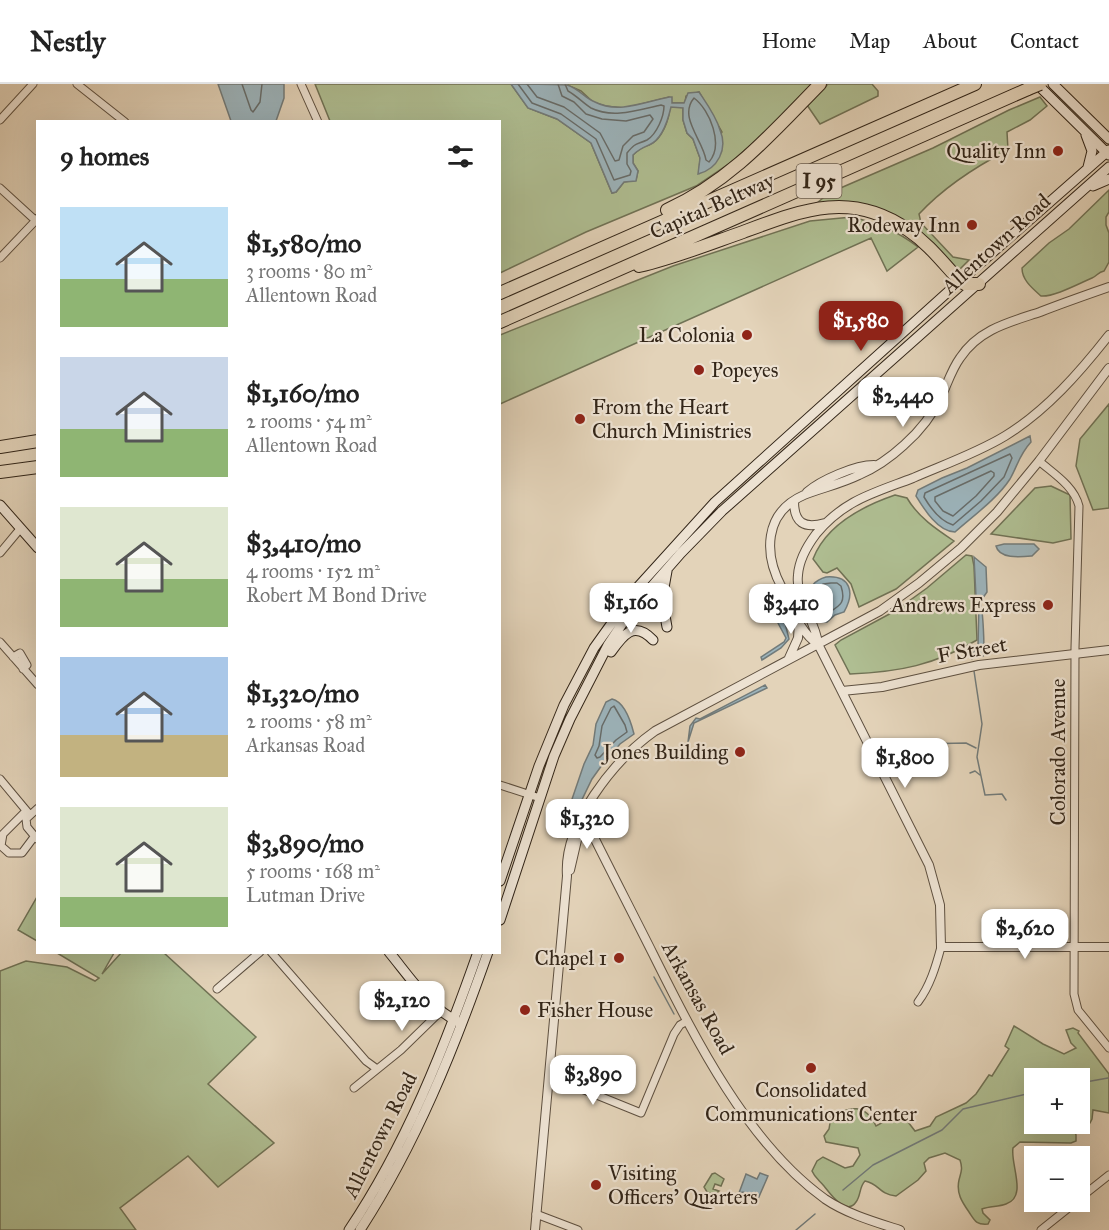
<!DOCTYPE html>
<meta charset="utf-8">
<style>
body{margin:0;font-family:"IM FELL Great Primer",serif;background:#f6f6f6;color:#222;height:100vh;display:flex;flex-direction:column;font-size:22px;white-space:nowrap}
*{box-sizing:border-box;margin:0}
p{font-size:20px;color:#767676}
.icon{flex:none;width:33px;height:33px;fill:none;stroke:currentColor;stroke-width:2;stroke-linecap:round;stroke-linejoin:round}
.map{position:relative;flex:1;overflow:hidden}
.side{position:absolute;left:36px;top:36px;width:465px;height:834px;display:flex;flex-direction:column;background:#fff;border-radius:0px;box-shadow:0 6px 24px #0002}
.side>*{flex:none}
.controls{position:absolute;left:1024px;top:984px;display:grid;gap:12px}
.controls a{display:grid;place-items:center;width:66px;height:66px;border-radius:0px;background:#fff;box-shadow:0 6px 24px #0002;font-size:30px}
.price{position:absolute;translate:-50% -51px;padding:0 14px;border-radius:12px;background:#fff;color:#222;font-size:20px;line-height:39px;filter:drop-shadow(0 2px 3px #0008)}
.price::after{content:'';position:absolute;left:50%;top:36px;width:18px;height:14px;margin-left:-9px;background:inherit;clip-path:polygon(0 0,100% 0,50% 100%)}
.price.on{background:#8f2418;color:#fff}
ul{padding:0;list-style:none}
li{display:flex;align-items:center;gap:18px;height:150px;padding:0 24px}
li span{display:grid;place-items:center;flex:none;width:168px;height:120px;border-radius:0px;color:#555}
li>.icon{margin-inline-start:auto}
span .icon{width:72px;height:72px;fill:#fffc;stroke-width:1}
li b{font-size:26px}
h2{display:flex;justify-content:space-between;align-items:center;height:72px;padding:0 24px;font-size:26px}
header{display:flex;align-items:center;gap:36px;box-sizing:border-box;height:84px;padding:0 30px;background:#fff;border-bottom:2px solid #e0e0e0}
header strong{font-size:28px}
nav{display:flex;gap:33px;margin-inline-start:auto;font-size:21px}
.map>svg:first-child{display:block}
.green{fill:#afbe92;stroke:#707255;stroke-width:1.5}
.water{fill:#9cb4bc;stroke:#727b7a;stroke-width:1.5}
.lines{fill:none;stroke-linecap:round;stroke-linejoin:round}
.shore{stroke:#676c6a;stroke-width:1.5}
.stream{stroke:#727b7a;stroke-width:1.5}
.minor-casing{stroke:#5e5040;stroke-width:9}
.tertiary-casing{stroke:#5e5040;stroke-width:10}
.secondary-casing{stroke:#322518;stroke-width:11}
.motorway-casing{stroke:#322518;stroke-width:14}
.minor{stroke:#ede2d2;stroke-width:7}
.tertiary{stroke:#ede2d2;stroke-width:8}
.secondary{stroke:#ede2d2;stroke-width:9}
.motorway{stroke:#e3d3b9;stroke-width:12}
.motorway-bridge-casing{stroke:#322518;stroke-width:14;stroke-linecap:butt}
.motorway-bridge{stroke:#e3d3b9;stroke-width:12}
.poi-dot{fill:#8f2418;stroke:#ede2d2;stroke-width:2}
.labels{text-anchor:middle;stroke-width:4.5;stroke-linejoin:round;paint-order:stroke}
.shield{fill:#ede2d2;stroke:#6a5e50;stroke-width:1.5}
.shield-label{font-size:20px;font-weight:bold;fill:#322518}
.poi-label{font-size:21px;fill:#322518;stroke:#ede2d2;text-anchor:end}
.street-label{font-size:21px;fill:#322518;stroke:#ede2d2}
</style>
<header>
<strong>Nestly</strong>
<nav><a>Home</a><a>Map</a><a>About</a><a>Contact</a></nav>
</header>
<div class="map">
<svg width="1109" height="1146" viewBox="0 0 1109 1146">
<rect width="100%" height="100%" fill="#e3d3b9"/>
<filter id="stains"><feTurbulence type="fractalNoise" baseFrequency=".00333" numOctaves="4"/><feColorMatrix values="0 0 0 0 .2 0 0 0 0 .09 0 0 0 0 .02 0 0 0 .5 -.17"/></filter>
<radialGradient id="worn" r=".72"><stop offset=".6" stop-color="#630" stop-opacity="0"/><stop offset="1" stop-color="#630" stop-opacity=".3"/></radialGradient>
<path class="green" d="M 315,0 L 511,0 L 528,24 L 557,35 L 591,59 L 612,109 L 616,108 L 624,98 L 636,96 L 638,87 L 633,79 L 633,71 C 639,65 641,64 649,61 C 662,56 669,36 670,23 L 683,23 L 683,36 L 687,49 L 693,55 L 700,74 L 699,90 L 722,48 L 699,8 L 686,12 L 685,19 L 672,19 L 669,13 L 625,24 L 605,22 L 593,18 L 581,7 L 565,0 L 814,0 L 765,49 L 730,79 L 696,102 L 586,148 L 500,189 L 500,38 L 330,37 Z
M 828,0 L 872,0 L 878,7 L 878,12 L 820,40 L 807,21 Z
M 1040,13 L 1047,22 L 1030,36 L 1007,48 L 1008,66 C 975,83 945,102 919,130 L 921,139 L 953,173 L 969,176 L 958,187 L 905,139 L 817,119 L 829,109 L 933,64 L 1009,26 Z
M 1109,106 L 1109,128 L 1106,133 L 1106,141 L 1109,149 L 1109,178 L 1104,187 C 1098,188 1097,192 1092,194 C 1078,200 1054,213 1041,212 C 1032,204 1022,196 1022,184 L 1049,159 L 1069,145 Z
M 852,133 C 879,140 896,146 918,163 L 887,187 L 871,154 L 500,320 L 500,251 L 673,182 L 810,137 Z
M 1109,320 L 1109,424 L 1093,426 L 1076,382 L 1080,355 Z
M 1051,402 L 1070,411 L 1071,455 L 1053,459 L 991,450 L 1035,404 Z
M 895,411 L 907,414 C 918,433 936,445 954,457 L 896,505 L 859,523 L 851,500 L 837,484 L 827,489 L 823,488 L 813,475 C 826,441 863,422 895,411 Z
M 966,471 L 972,472 L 974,482 L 977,556 C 934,581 900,588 850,590 L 835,561 L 841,556 L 895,527 L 927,504 Z
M 37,813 L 38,857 L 37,857 L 18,846 Z
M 57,869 L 114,869 L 102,890 L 121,869 L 164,869 L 256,953 L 208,1000 L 274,1059 L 218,1103 L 188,1072 L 120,1124 L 136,1146 L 0,1146 L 0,887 L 26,877 L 67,883 L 95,897 L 99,894 Z
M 1014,942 L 1043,960 L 1064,970 L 1076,964 L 1071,959 L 1066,946 L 1073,944 L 1079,947 L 1078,949 L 1109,990 L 1109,1029 L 1093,1026 L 1092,1035 L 1090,1039 L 1080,1038 L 1080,994 L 1035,994 L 1035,1040 L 1077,1040 L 1074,1046 L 1076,1051 L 1076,1057 L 1071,1059 L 1020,1058 L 1013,1064 C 1010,1080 1028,1113 1006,1120 C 998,1123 990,1122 982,1125 L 983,1129 L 990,1136 L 988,1140 C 976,1141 975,1137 969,1128 C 962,1118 956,1109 959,1096 C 961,1088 963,1085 960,1076 L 945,1069 L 929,1074 L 924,1079 L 926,1087 L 918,1096 L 896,1112 C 878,1110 880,1100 865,1097 C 859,1103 861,1112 856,1118 C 846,1133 829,1108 824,1102 C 819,1096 815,1094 812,1087 L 817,1077 L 823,1073 L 845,1084 L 853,1082 L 860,1071 L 858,1064 L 826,1058 L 824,1052 L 829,1045 L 831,1033 C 850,1022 865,1019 876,1042 L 891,1034 L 894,1027 L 898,1025 L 915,1047 L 930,1042 L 936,1033 L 966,1019 L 976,1010 L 989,991 L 992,992 L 1009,965 L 1005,962 Z
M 715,1089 L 724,1095 L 721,1102 L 715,1100 L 713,1105 L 719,1107 L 714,1111 L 707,1108 L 704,1103 L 712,1090 Z"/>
<path class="water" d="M 218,0 L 284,0 L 284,14 L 276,37 L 231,37 Z
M 511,0 C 527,0 553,0 567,1 C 580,5 584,14 595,18 C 618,30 645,18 669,13 L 672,13 L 672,19 L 684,19 L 688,9 L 699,8 C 707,20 716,32 720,46 C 728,65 718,85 698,90 L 700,74 L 693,55 L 687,49 L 683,36 L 683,24 L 671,23 C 668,36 662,56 649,61 C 642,64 639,65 633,71 L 633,79 L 638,87 L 636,97 L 624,98 L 616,108 L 612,109 L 591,59 L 557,35 L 528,24 Z
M 1030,352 L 1031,358 C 1019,371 1018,381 1010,395 C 997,415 973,432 955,448 C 938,448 924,425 916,412 L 918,406 L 942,394 L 967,384 Z
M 1004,460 L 1034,460 L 1039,465 L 1032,472 C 1020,473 999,475 996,462 Z
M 974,473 L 986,483 L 987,508 L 980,518 C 983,524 985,566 983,572 L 979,570 L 978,563 L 979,515 L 976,513 Z
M 826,493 C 851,491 855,509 844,528 L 835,531 L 827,538 L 822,538 L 811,521 L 809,514 C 809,503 815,496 826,493 Z
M 764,513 L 778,535 L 785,539 L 789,555 L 781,564 L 762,576 L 761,573 L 784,558 L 786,554 Z
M 765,601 L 767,604 L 694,639 L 688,658 L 690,642 L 696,634 L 700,635 Z
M 612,615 C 625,618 631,638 634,650 L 620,660 L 602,681 L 592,695 L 575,730 L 571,727 L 570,721 L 584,680 L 593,661 L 596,640 L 606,618 Z
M 760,1089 L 768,1092 L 758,1115 L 743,1108 L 739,1109 L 746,1090 L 757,1095 Z"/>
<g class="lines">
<path class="shore" d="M 242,0 L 251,26 L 253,28 L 260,18 L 262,0
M 518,0 L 532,19 L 561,30 L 596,55 L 614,96 L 630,91 L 631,87 L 627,80 L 627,69 C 636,58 636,61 647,56 C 657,50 664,32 664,22 L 661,21 C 638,26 613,35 591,24 C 583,19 577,12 568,7 L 565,0
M 527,0 L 537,13 L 564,23 L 600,49 L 615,77 L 619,76 L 623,62 L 633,52 L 644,48 L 653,35 L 650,31 L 626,37 L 602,35 L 586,30 L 574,18 L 562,12 L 558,0
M 694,14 C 710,26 724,61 709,78 L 706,76 C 703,56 678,33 694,14 Z
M 1010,370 L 1012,374 L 1004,393 L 981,417 L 953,441 C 940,437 931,425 924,413 L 925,409 Z
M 991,387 L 994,389 L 994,392 L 976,412 L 953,432 L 943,427 L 935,417 L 935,413 Z
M 831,499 L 837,499 L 841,502 C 847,521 838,522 825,531 L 816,518 L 815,510 L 823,500 Z
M 614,622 L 625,641 L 627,648 L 616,656 L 600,673 L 597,674 L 595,671 L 599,662 L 602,642 L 611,624 Z"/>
<path class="stream" d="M 972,575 L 973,569 L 978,563
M 974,587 L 982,640 L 977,673 L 985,711 L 1002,710 L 1006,716
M 970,689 L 975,687 L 980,691
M 905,694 L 911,690 L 922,679 L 919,660 L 966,659 L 976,664
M 654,893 L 674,930
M 1080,999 L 1108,994
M 843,1106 L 873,1081 L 942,1046 L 963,1025 L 1035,1008
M 796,1146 L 815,1130"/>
<g class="minor-casing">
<path id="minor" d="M 77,0 L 125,38
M 301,0 L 318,38
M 0,36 L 33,0
M 0,104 L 35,136
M 0,174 L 38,134
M 1039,377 C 1054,390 1074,402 1079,422 L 1075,564 L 1074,910 L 1078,926 L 1109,964
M 0,469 L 20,445
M 0,558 L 38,601
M 13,573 L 20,569 L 27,581 L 23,585
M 0,695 L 30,731
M 500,701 L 540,714
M 26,727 L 3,750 L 1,762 L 9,769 L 22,769 L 34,753
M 37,755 L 27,743 L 26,735 L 38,724
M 271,868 L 366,977 L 377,985
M 217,905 L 260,868
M 918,918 C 930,902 936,882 941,863
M 549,996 L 562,997 L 641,1029 L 674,950 L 680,941 L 687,937
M 354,1004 L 401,966 L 441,927
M 1080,1114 L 1109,1091
M 536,1130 L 578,1146
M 1041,1146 L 1076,1118"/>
</g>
<g class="tertiary-casing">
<path id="tertiary" d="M 1109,251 C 1080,288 1046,327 1005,352 C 977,369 943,381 913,394 C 874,409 844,416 816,450 C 807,462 799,476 798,491 C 795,517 816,536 818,560 L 929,781 L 940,821 L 941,863 L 1109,863
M 807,408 C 821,396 855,381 874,381
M 794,417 C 794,439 804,445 825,439
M 818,560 C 800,549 792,523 782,504 C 764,471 763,429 804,411 C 821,404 841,400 859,391 C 875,384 891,373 904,361 C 920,347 933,330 942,311 C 948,298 952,285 960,274 C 979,245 1010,238 1040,228 C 1063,219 1086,211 1109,203
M 789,574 L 798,554 L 799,538
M 842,607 L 882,603 L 979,581 L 1109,566
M 583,731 C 606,778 630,824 653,870 C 695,954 747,1059 825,1115 C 847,1130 875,1138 900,1146
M 570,786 L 580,743
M 535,1146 L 567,792 C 563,740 614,676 655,647 L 880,527 L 919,499 L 961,464 L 997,428 L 1039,377 L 1109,284"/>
</g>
<g class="secondary-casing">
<path id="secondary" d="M 1037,0 L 1109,71
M 1053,0 L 1109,55
M 1086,51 L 1092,67 L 1088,83
M 1093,102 L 1109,95
M 0,421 L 38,464
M 667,487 L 662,515 L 667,543
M 611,568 C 623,551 634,536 653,556
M 500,797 L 539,682 L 564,621 L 594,564 L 637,504 L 715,418 L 960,197 L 1109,66
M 500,836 L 554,672 L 570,635 L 608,561 L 632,525 L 681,469 L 722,427 L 1109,83
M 389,868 C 409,892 430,925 459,938
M 349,1146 C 406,1061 444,965 478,868
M 360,1146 C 416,1060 454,965 488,868"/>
</g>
<g class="motorway-casing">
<path id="motorway" d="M 667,126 C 731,97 772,49 820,0
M 639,182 C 674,174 709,160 743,148 C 802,126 851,106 908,146 C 929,160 943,179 960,197 L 965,200 L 979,200
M 500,209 L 975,0
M 500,238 L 1028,5
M 0,363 L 38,357
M 0,388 L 38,383"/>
</g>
<use href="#minor" class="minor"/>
<use href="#tertiary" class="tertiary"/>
<use href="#secondary" class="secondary"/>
<use href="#motorway" class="motorway"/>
<g class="motorway-bridge-casing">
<path id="motorway-bridge" d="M 1028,5 L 1040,0"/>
</g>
<use href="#motorway-bridge" class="motorway-bridge"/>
</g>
<g class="poi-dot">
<circle cx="1058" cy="67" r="6"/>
<circle cx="972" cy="141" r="6"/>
<circle cx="747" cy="251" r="6"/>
<circle cx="699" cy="286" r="6"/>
<circle cx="580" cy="335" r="6"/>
<circle cx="1048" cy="521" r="6"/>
<circle cx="740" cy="668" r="6"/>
<circle cx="619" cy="874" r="6"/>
<circle cx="525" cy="926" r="6"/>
<circle cx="811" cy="984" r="6"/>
<circle cx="596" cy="1101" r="6"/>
</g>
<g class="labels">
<rect class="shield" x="796.5" y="80" width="45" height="34" rx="4.5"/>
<g class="shield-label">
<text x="819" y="104">I 95</text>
</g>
<g class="poi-label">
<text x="1046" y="74">Quality Inn</text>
<text x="960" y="148">Rodeway Inn</text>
<text x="735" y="258">La Colonia</text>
<text x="711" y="293" text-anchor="start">Popeyes</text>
<text x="592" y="330" text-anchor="start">From the Heart<tspan x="592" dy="24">Church Ministries</tspan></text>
<text x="1036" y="528">Andrews Express</text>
<text x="728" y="675">Jones Building</text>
<text x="607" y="881">Chapel 1</text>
<text x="537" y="933" text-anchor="start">Fisher House</text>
<text x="811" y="1013" text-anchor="middle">Consolidated<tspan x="811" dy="24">Communications Center</tspan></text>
<text x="608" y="1096" text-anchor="start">Visiting<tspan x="608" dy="24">Officers' Quarters</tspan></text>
</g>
<g class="street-label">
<text transform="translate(712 122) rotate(-24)" y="7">Capital Beltway</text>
<text transform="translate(996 160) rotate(-42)" y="7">Allentown Road</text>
<text transform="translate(972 566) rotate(-10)" y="7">F Street</text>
<text transform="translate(1058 668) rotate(-90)" y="7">Colorado Avenue</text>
<text transform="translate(698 914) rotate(61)" y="7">Arkansas Road</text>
<text transform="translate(380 1051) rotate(-63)" y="7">Allentown Road</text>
</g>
</g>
<rect width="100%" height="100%" filter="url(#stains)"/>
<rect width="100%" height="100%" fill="url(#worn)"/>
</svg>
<div class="controls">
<a>+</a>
<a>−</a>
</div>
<b class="price on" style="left:861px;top:268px">$1,580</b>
<b class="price" style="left:903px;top:344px">$2,440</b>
<b class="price" style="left:631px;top:550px">$1,160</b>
<b class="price" style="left:791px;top:551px">$3,410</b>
<b class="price" style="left:905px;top:705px">$1,800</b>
<b class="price" style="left:587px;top:766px">$1,320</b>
<b class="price" style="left:1025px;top:876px">$2,620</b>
<b class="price" style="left:402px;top:948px">$2,120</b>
<b class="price" style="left:593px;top:1022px">$3,890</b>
<section class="side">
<h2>9 homes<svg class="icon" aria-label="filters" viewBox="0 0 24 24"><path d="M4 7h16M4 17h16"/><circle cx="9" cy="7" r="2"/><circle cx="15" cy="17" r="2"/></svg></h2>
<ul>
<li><span style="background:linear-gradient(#bfe0f5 60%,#8fb573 0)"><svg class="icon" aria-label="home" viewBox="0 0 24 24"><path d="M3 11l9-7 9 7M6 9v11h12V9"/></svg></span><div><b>$1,580/mo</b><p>3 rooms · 80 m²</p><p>Allentown Road</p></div></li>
<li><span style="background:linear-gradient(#c9d6e8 60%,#8fb573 0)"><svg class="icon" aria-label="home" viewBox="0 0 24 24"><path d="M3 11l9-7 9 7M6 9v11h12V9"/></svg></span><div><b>$1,160/mo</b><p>2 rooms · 54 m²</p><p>Allentown Road</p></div></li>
<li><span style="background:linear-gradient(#dfe7d0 60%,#8fb573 0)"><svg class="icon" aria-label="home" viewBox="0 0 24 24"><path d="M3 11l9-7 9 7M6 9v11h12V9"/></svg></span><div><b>$3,410/mo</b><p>4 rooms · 152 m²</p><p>Robert M Bond Drive</p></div></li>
<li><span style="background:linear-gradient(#a9c7e8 65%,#c2b280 0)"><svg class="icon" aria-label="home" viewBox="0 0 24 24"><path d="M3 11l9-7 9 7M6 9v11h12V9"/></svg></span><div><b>$1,320/mo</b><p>2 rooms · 58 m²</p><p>Arkansas Road</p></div></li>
<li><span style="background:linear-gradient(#dfe7d0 75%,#8fb573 0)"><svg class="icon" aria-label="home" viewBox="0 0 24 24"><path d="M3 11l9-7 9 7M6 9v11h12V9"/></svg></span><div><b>$3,890/mo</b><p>5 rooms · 168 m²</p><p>Lutman Drive</p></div></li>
</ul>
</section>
</div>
